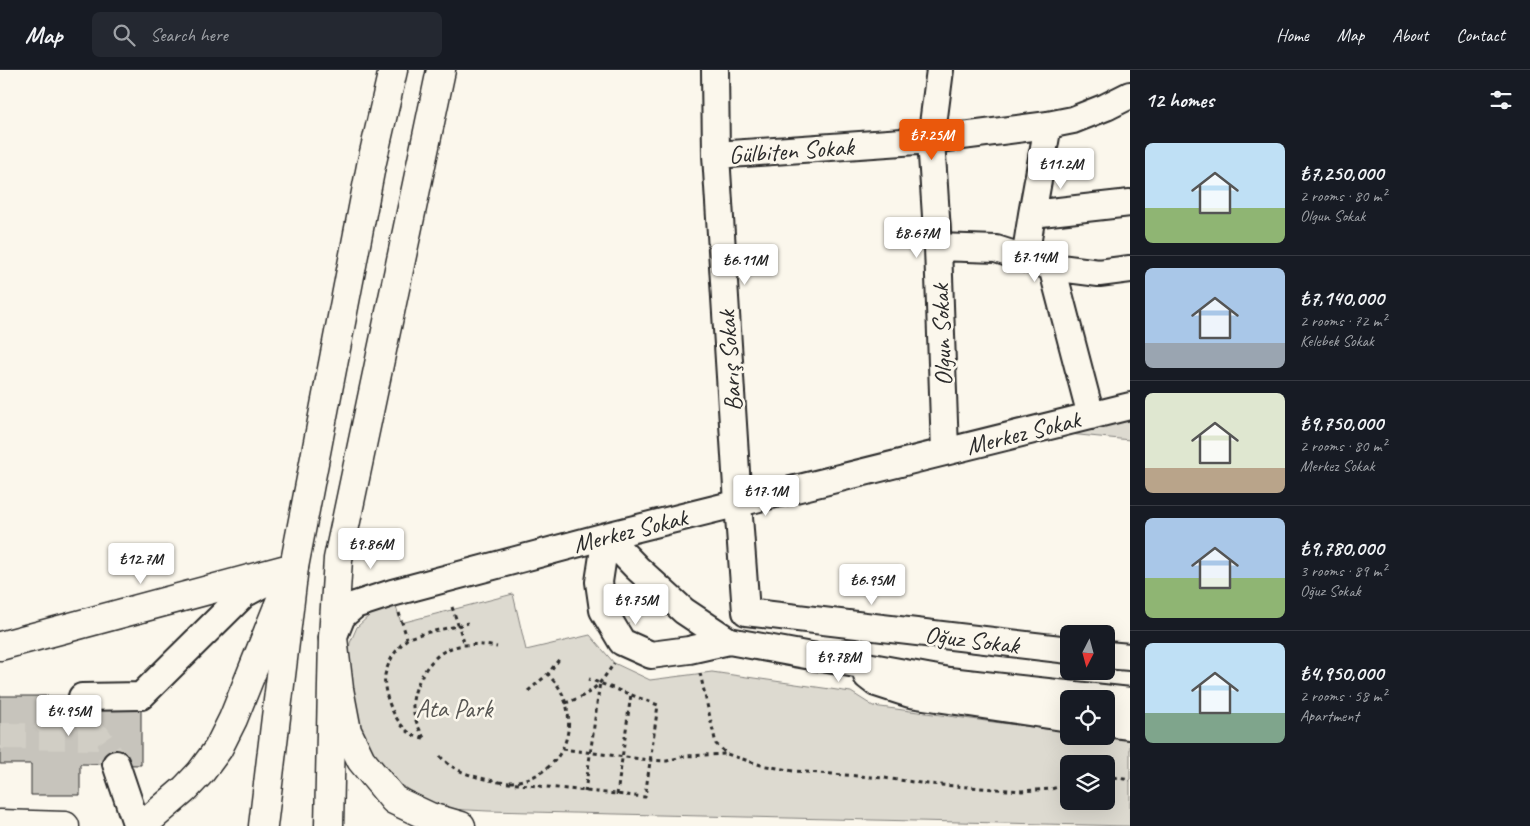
<!DOCTYPE html>
<meta charset="utf-8">
<style>
body{margin:0;font-family:Caveat,sans-serif;background:#242831;color:#f1f3f6;height:100vh;display:flex;flex-direction:column;font-size:19px;white-space:nowrap}
*{box-sizing:border-box;margin:0}
p{font-size:16px;color:#9ea1a6}
.icon{flex:none;width:28px;height:28px;fill:none;stroke:currentColor;stroke-width:2;stroke-linecap:round;stroke-linejoin:round}
.map{position:relative;flex:1;overflow:hidden}
.panel{display:flex;flex-direction:column;background:#171b24;width:400px}
.panel>*{flex:none}
.needle{width:32px;rotate:186deg}
.tools{position:absolute;left:1060px;top:555px;display:grid;gap:10px}
.tools a{display:grid;place-items:center;width:55px;height:55px;border-radius:8px;background:#171b24;box-shadow:0 5px 20px #0002;font-size:25px}
.price{position:absolute;translate:-50% -42px;padding:0 11px;border-radius:5px;background:#fff;color:#222;font-size:16px;line-height:32px;filter:drop-shadow(0 1px 2px #0008)}
.price::after{content:'';position:absolute;left:50%;top:30px;width:15px;height:11px;margin-left:-8px;background:inherit;clip-path:polygon(0 0,100% 0,50% 100%)}
.price.current{background:#ea580c;color:#fff}
ul{padding:0;list-style:none}
li{display:flex;align-items:center;gap:15px;height:125px;padding:0 15px}
li+li{border-top:1px solid #363941}
li span{display:grid;place-items:center;flex:none;width:140px;height:100px;border-radius:8px;color:#555}
li>.icon{margin-inline-start:auto}
span .icon{width:60px;height:60px;fill:#fffc;stroke-width:1}
li b{font-size:21px}
h2{display:flex;justify-content:space-between;align-items:center;height:60px;padding:0 15px;font-size:21px}
header{display:flex;align-items:center;gap:30px;box-sizing:border-box;height:70px;padding:0 25px;background:#171b24;border-bottom:1px solid #363941}
header strong{font-size:24px}
nav{display:flex;gap:28px;margin-inline-start:auto;font-size:18px}
.search{width:350px;height:45px;background:#242831;display:flex;align-items:center;gap:12px;box-sizing:border-box;padding:0 18px;border-radius:8px;color:#9ea1a6;font-size:19px}
main{display:flex;flex:1;min-height:0}
.map>svg:first-child{display:block}
.green{fill:#dddad0;stroke:#84827e;fill-rule:evenodd}
.building{fill:#c7c4bc;stroke:#2b2b2b}
.lines{fill:none;stroke-linecap:round;stroke-linejoin:round}
.minor-tunnel{stroke:#d1cec5;stroke-width:26;stroke-dasharray:26 13;stroke-linecap:butt}
.minor-casing{stroke:#2b2b2b;stroke-width:30}
.major-casing{stroke:#2b2b2b;stroke-width:31}
.highway-casing{stroke:#2b2b2b;stroke-width:31}
.path{stroke:#2b2b2b;stroke-width:3;stroke-dasharray:4 4;stroke-linecap:butt}
.minor{stroke:#fbf7ec;stroke-width:26}
.major{stroke:#fbf7ec;stroke-width:28}
.highway{stroke:#fbf7ec;stroke-width:28}
.labels{text-anchor:middle;stroke-width:5;stroke-linejoin:round;paint-order:stroke}
.street-label{font-size:25px;fill:#2b2b2b;stroke:#fbf7ec}
.park-label{font-size:25px;fill:#585754;stroke:#fbf7ec}
</style>
<header>
<strong>Map</strong>
<div class="search"><svg class="icon" aria-label="search" viewBox="0 0 24 24"><circle cx="10" cy="10" r="6"/><path d="M15 15l6 6"/></svg>Search here</div>
<nav><a>Home</a><a>Map</a><a>About</a><a>Contact</a></nav>
</header>
<main>
<div class="map">
<svg width="1130" height="756" viewBox="0 0 1130 756">
<rect width="100%" height="100%" fill="#fbf7ec"/>
<filter id="ink" filterUnits="userSpaceOnUse"><feTurbulence type="fractalNoise" baseFrequency=".02" numOctaves="2"/><feDisplacementMap in="SourceGraphic" scale="10" xChannelSelector="R" yChannelSelector="G"/><feConvolveMatrix kernelMatrix="1 2 1 2 8 2 1 2 1" color-interpolation-filters="sRGB"/></filter>
<g filter="url(#ink)">
<path class="green" d="M 1130,345 L 1130,370 L 1069,364 Z
M 513,524 L 526,580 L 590,565 L 614,593 L 650,610 L 712,602 L 851,622 L 873,636 L 1069,662 L 1069,666 L 1104,666 L 1130,670 L 1130,756 L 488,741 L 448,739 L 421,729 L 392,708 L 359,666 L 346,601 L 350,573 L 357,557 L 371,544 L 396,536 L 401,553 ZM 1069,694 L 1106,694 L 1106,731 L 1069,731 Z"/>
<path class="building" d="M 0,626 L 141,626 L 141,695 L 80,694 L 80,725 L 31,725 L 31,694 L 0,694 Z"/>
<g class="lines">
<path class="minor-tunnel" d="M 0,666 L 98,667 L 116,694
M 43,666 L 82,627"/>
<g class="minor-casing">
<path id="minor" d="M 715,0 L 716,85 L 738,433 L 746,542 L 1069,580
M 940,0 L 931,70 L 938,177 L 945,381
M 1048,55 L 1032,144 L 1130,133
M 716,85 L 931,70 L 1048,55 L 1073,50 L 1106,37 L 1130,25
M 938,177 L 996,179 L 1052,197 L 1099,203 L 1130,199
M 1025,188 L 1032,144
M 1052,197 L 1091,346
M 606,466 L 637,498 L 684,541 L 729,571 L 949,611 L 1130,631
M 606,466 L 599,512 L 603,540 L 622,572 L 651,585 L 689,580 L 729,571
M 333,568 L 342,546 L 355,535 L 392,523 L 606,466 L 1130,336
M 1106,585 L 1130,587
M 867,606 L 876,613 L 910,624 L 1069,648
M 82,627 L 141,626 L 244,524 L 274,508
M 1106,653 L 1130,656
M 116,694 L 137,756"/>
</g>
<g class="major-casing">
<path id="major" d="M 0,576 L 294,497
M 263,756 L 294,497 L 371,96 L 393,0
M 329,756 L 333,568 L 338,489 L 441,0"/>
</g>
<g class="highway-casing">
<path id="highway" d="M 333,568 L 339,619 L 347,661 L 361,690 L 394,730 L 430,747 L 461,756
M 0,754 L 65,756
M 142,756 L 185,719 L 201,702 L 218,679 L 233,649 L 294,497"/>
</g>
<path class="path" d="M 452,537 L 465,575
M 399,543 L 407,568
M 700,603 L 716,674 L 727,684 L 761,695 L 793,701 L 884,708 L 928,714 L 1022,721 L 1051,719 L 1069,714
M 528,621 L 548,604 L 560,588
M 565,633 C 591,625 600,615 614,593
M 424,668 C 421,667 416,667 413,665 C 396,656 382,624 385,605 C 388,592 396,579 406,570 C 411,564 457,557 468,553
M 424,668 C 418,657 412,644 413,631 C 415,614 428,591 443,582 C 459,572 480,574 497,577
M 562,679 L 649,690 L 667,691 L 685,686 L 726,684
M 440,686 C 454,703 479,708 499,712
M 1106,706 L 1130,710
M 499,712 L 645,727 L 658,635 L 589,609
M 510,712 C 560,709 584,658 558,616 C 555,612 551,608 548,604
M 585,722 L 600,612
M 617,725 L 631,624"/>
<use href="#minor" class="minor"/>
<use href="#major" class="major"/>
<use href="#highway" class="highway"/>
</g>
</g>
<g class="labels">
<g class="street-label">
<text transform="translate(791 80) rotate(-4)" y="9">Gülbiten Sokak</text>
<text transform="translate(941 265) rotate(-92)" y="9">Olgun Sokak</text>
<text transform="translate(729 291) rotate(-94)" y="9">Barış Sokak</text>
<text transform="translate(1023 362) rotate(-14)" y="9">Merkez Sokak</text>
<text transform="translate(630 460) rotate(-14)" y="9">Merkez Sokak</text>
<text transform="translate(972 569) rotate(7)" y="9">Oğuz Sokak</text>
</g>
<g class="park-label">
<text x="454" y="647">Ata Park</text>
</g>
</g>
</svg>
<div class="tools">
<a><svg class="needle" viewBox="-14 -14 28 28"><path d="M0-13l5 13h-10z" fill="#e53935"/><path d="M0 13l5-13h-10z" fill="#9ea1a6"/></svg></a>
<a><svg class="icon" aria-label="locate" viewBox="0 0 24 24"><circle cx="12" cy="12" r="6"/><path d="M12 2v4M12 18v4M2 12h4M18 12h4"/></svg></a>
<a><svg class="icon" aria-label="layers" viewBox="0 0 24 24"><path d="M12 4l9 5-9 5-9-5zM3 14l9 5 9-5"/></svg></a>
</div>
<b class="price current" style="left:932px;top:91px">₺7.25M</b>
<b class="price" style="left:1061px;top:120px">₺11.2M</b>
<b class="price" style="left:917px;top:189px">₺8.67M</b>
<b class="price" style="left:1035px;top:213px">₺7.14M</b>
<b class="price" style="left:745px;top:216px">₺6.11M</b>
<b class="price" style="left:766px;top:447px">₺17.1M</b>
<b class="price" style="left:371px;top:500px">₺9.86M</b>
<b class="price" style="left:141px;top:515px">₺12.7M</b>
<b class="price" style="left:872px;top:536px">₺6.95M</b>
<b class="price" style="left:636px;top:556px">₺9.75M</b>
<b class="price" style="left:839px;top:613px">₺9.78M</b>
<b class="price" style="left:69px;top:667px">₺4.95M</b>
</div>
<section class="panel">
<h2>12 homes<svg class="icon" aria-label="filters" viewBox="0 0 24 24"><path d="M4 7h16M4 17h16"/><circle cx="9" cy="7" r="2"/><circle cx="15" cy="17" r="2"/></svg></h2>
<ul>
<li><span style="background:linear-gradient(#bfe0f5 65%,#8fb573 0)"><svg class="icon" aria-label="home" viewBox="0 0 24 24"><path d="M3 11l9-7 9 7M6 9v11h12V9"/></svg></span><div><b>₺7,250,000</b><p>2 rooms · 80 m²</p><p>Olgun Sokak</p></div></li>
<li><span style="background:linear-gradient(#a9c7e8 75%,#9aa5b1 0)"><svg class="icon" aria-label="home" viewBox="0 0 24 24"><path d="M3 11l9-7 9 7M6 9v11h12V9"/></svg></span><div><b>₺7,140,000</b><p>2 rooms · 72 m²</p><p>Kelebek Sokak</p></div></li>
<li><span style="background:linear-gradient(#dfe7d0 75%,#b9a48a 0)"><svg class="icon" aria-label="home" viewBox="0 0 24 24"><path d="M3 11l9-7 9 7M6 9v11h12V9"/></svg></span><div><b>₺9,750,000</b><p>2 rooms · 80 m²</p><p>Merkez Sokak</p></div></li>
<li><span style="background:linear-gradient(#a9c7e8 60%,#8fb573 0)"><svg class="icon" aria-label="home" viewBox="0 0 24 24"><path d="M3 11l9-7 9 7M6 9v11h12V9"/></svg></span><div><b>₺9,780,000</b><p>3 rooms · 89 m²</p><p>Oğuz Sokak</p></div></li>
<li><span style="background:linear-gradient(#bfe0f5 70%,#7fa58c 0)"><svg class="icon" aria-label="home" viewBox="0 0 24 24"><path d="M3 11l9-7 9 7M6 9v11h12V9"/></svg></span><div><b>₺4,950,000</b><p>2 rooms · 58 m²</p><p>Apartment</p></div></li>
</ul>
</section>
</main>
